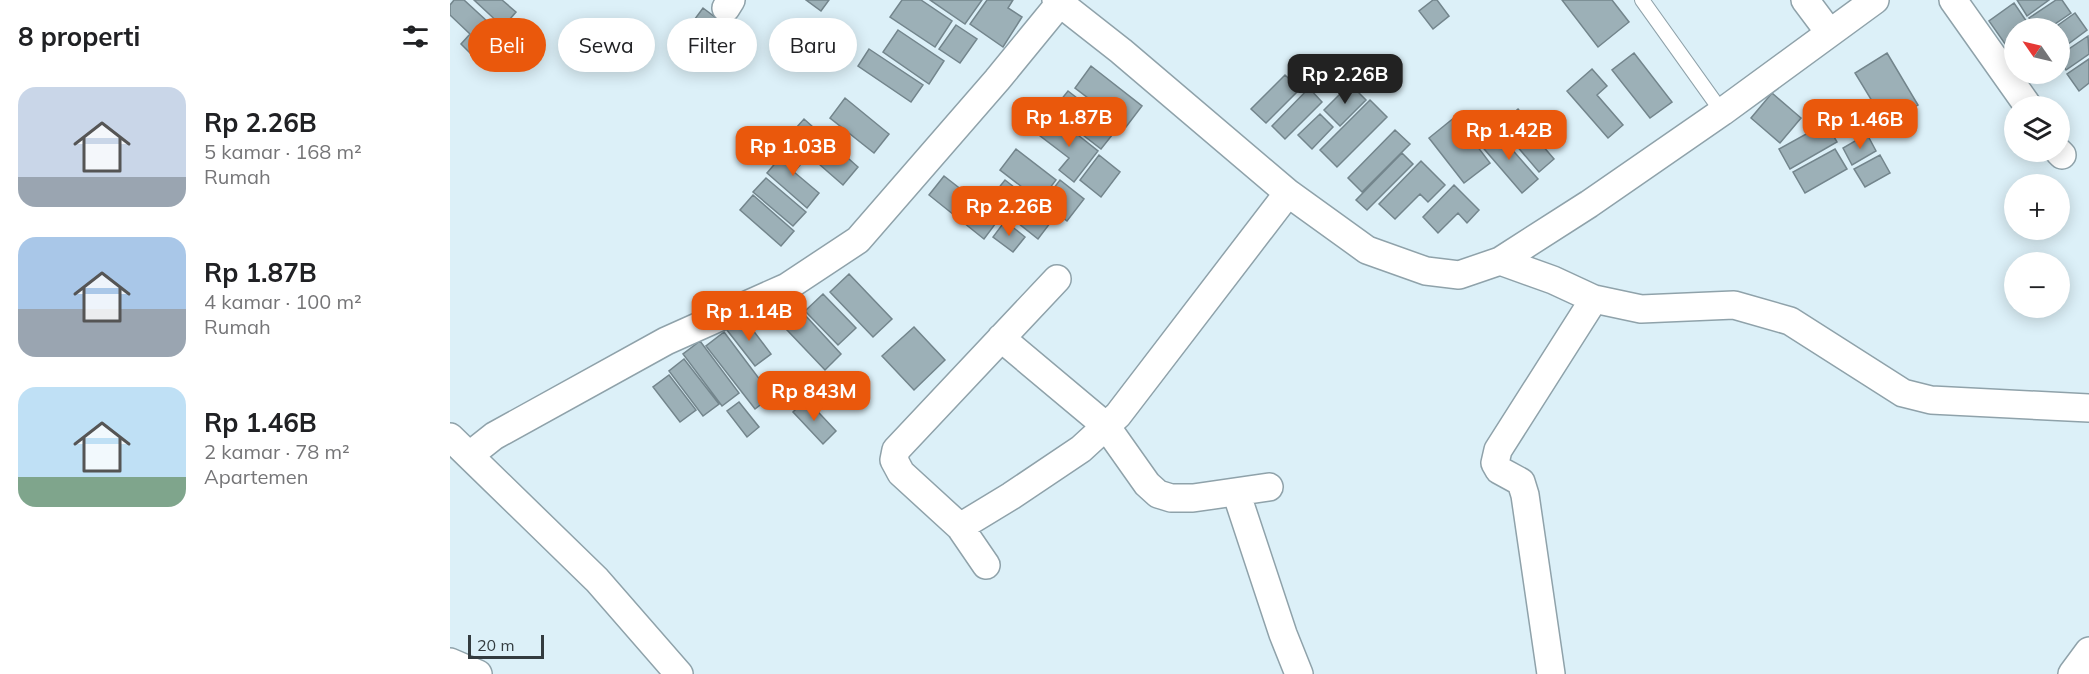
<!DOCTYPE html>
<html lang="id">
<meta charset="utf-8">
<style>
body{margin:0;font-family:Mulish,sans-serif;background:#f2f2f2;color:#202124;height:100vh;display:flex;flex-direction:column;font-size:22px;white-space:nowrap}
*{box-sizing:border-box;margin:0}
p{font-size:20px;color:#757577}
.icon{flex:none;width:33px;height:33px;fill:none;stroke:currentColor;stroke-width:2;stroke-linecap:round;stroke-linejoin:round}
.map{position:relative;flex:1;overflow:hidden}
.sheet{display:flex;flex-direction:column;background:#fff;width:450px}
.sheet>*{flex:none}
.banner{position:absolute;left:18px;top:18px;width:570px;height:54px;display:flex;gap:12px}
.needle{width:39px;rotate:304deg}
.controls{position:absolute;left:1554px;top:18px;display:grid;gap:12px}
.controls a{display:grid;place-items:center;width:66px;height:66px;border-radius:50%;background:#fff;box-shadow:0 3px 15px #0003;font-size:30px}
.scale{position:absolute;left:18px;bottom:15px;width:76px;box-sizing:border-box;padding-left:6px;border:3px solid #333b3f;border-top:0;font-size:16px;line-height:21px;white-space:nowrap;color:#333b3f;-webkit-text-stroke:4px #dcf0f8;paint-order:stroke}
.price{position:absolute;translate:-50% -51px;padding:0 14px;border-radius:12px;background:#ea580c;color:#fff;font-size:20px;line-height:39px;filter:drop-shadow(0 2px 3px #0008)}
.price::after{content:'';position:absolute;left:50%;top:36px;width:18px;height:14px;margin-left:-9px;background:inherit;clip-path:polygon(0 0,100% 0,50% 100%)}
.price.active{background:#222;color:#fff}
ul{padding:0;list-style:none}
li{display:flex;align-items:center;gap:18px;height:150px;padding:0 18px}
li span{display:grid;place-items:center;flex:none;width:168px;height:120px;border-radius:18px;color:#555}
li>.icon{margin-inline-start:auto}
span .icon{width:72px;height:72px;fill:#fffc;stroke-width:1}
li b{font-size:26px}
h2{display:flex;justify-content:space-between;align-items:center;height:72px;padding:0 18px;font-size:26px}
.chip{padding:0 21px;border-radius:27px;background:#fff;box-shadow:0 3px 15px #0003;font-size:21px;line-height:54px}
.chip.active{background:#ea580c;color:#fff}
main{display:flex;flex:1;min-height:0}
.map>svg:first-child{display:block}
.building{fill:#9cb0b7;stroke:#73858c;stroke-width:1.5}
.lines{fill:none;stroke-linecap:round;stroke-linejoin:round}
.lane-casing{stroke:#8fa2aa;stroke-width:16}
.street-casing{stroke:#8fa2aa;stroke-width:30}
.lane{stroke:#fff;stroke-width:14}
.street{stroke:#fff;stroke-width:27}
</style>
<main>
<section class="sheet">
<h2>8 properti<svg class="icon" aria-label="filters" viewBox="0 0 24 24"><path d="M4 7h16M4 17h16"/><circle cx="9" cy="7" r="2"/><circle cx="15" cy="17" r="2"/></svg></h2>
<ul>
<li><span style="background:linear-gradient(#c9d6e8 75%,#9aa5b1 0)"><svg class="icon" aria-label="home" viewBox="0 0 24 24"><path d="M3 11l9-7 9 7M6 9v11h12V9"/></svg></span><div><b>Rp 2.26B</b><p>5 kamar · 168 m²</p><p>Rumah</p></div></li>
<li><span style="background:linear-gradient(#a9c7e8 60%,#9aa5b1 0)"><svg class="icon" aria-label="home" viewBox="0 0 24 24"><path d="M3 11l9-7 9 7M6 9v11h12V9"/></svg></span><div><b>Rp 1.87B</b><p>4 kamar · 100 m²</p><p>Rumah</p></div></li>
<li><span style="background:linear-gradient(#bfe0f5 75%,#7fa58c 0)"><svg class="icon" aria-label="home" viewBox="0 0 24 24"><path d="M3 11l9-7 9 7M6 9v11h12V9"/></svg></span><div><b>Rp 1.46B</b><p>2 kamar · 78 m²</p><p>Apartemen</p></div></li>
</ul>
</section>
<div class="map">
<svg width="1639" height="674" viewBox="0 0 1639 674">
<rect width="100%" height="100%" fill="#dcf0f8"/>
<path class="building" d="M 4,0 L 14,0 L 50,33 L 26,59 L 11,44 L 20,34 L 0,15 L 0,5 Z
M 24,0 L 52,0 L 66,12 L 53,27 Z
M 356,0 L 379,0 L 371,11 Z
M 452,0 L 471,0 L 502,21 L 485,47 L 440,17 Z
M 480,0 L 532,0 L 515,24 Z
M 537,0 L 563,0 L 558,8 L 572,17 L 553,47 L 520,24 Z
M 983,0 L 987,0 L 999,16 L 983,29 L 969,11 Z
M 1112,0 L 1162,0 L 1179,22 L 1148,47 Z
M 1567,0 L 1599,0 L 1577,16 Z
M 1606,0 L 1612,0 L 1621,13 L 1599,28 L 1586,28 L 1579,18 Z
M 1564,3 L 1581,28 L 1564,28 L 1564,48 L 1560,51 L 1539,21 Z
M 253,8 L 282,30 L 262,57 L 233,35 Z
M 1625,13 L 1637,30 L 1610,50 L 1610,28 L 1604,28 Z
M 506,25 L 527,39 L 510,63 L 489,49 Z
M 448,30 L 494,61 L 479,84 L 433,52 Z
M 1638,36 L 1639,54 L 1616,70 L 1610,61 L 1610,55 Z
M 419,49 L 473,85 L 461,102 L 408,66 Z
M 1184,53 L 1222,102 L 1200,118 L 1162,70 Z
M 1437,53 L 1468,105 L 1436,124 L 1405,73 Z
M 1639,59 L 1639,83 L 1629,91 L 1617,74 Z
M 641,66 L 692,106 L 676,127 L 625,88 Z
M 1142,69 L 1157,86 L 1147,95 L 1173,125 L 1158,138 L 1117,91 Z
M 835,75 L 850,89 L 816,123 L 801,109 Z
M 900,84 L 916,100 L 890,126 L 874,110 Z
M 859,88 L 872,102 L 835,139 L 822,126 Z
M 618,91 L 667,129 L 651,149 L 602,111 Z
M 1322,93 L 1351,118 L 1330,143 L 1301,118 Z
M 395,98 L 439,134 L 424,153 L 380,118 Z
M 920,100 L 937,117 L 887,167 L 870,150 Z
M 1068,109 L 1077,120 L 1057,136 L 1048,126 Z
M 870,114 L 883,127 L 862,149 L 848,135 Z
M 604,116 L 648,151 L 624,182 L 609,170 L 619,158 L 589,135 Z
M 1005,117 L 1040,163 L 1014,183 L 979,138 Z
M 354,119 L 408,167 L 393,185 L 338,137 Z
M 1376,123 L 1387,142 L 1340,169 L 1329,149 Z
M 1075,125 L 1104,159 L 1089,172 L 1060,138 Z
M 945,130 L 960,144 L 912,192 L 898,178 Z
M 1045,130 L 1088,179 L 1072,193 L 1029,143 Z
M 1417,134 L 1426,151 L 1402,165 L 1393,148 Z
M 340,146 L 355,159 L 344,172 L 369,193 L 357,208 L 317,173 Z
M 566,149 L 606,180 L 590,201 L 550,170 Z
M 1385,149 L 1397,169 L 1355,193 L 1343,172 Z
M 952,153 L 963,164 L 917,210 L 906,200 Z
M 649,155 L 670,172 L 651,197 L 630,180 Z
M 1430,155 L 1440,173 L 1415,187 L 1404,169 Z
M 971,161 L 995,185 L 978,202 L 970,194 L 945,219 L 929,204 Z
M 494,176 L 549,219 L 534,239 L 479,195 Z
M 316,178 L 356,212 L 343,226 L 303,192 Z
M 555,180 L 604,218 L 588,239 L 539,200 Z
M 610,180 L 634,199 L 617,221 L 593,202 Z
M 1004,185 L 1029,210 L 1017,223 L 1008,213 L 988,233 L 973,217 Z
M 303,195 L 344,231 L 331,246 L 290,210 Z
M 555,221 L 575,237 L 563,252 L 543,237 Z
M 399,274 L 442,319 L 423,337 L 380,292 Z
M 373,294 L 406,328 L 388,345 L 355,311 Z
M 354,314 L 391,354 L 375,370 L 337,330 Z
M 293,317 L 321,354 L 305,366 L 277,330 Z
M 464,327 L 495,360 L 464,390 L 432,356 Z
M 274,332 L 322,396 L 305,409 L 256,346 Z
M 250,341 L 289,393 L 272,406 L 233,354 Z
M 234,359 L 269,404 L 253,416 L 219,371 Z
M 219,375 L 246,410 L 230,422 L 203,387 Z
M 356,399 L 386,431 L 373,444 L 343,412 Z
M 289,402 L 309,427 L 297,437 L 277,411 Z"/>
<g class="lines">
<g class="lane-casing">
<path id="lane" d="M 1192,0 L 1272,112"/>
</g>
<g class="street-casing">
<path id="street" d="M 606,0 L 671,51 L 838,193 L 917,250 L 976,271 L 1009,275 L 1050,261 L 1139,204 L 1272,112 L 1425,0
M 1355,0 L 1379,32
M 1503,0 L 1578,106
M 276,8 L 281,0
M 1609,152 L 1612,155
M 1050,261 L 1103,280 L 1144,299 L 1191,309 L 1284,305 L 1340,321 L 1453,393 L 1481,400 L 1639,408
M 551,338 L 656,426 L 697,484 L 708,494 L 721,498 L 743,498 L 819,487
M 0,437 L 147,580 L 229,674
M 20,455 L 44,436 L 216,341 L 337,287 L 408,240 L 547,80 L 610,3
M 786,492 L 833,634 L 849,674
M 510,527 L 561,496 L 631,449 L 668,415 L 838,193
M 536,565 L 510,527 L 451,473 L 444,460 L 446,450 L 607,279
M 0,662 L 28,674
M 1101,674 L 1075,495 L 1071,482 L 1049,470 L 1045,463 L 1048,450 L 1144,299
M 1622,674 L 1639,651"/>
</g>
<use href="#lane" class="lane"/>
<use href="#street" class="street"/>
</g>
</svg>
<div class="controls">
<a><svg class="needle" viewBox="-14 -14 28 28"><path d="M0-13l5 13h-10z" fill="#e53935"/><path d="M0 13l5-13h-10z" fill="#757577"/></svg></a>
<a><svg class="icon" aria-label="layers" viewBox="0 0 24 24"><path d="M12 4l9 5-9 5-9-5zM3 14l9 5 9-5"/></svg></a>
<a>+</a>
<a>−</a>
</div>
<div class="scale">20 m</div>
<b class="price active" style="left:895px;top:105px">Rp 2.26B</b>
<b class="price" style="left:619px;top:148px">Rp 1.87B</b>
<b class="price" style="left:1410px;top:150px">Rp 1.46B</b>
<b class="price" style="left:1059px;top:161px">Rp 1.42B</b>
<b class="price" style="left:343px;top:177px">Rp 1.03B</b>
<b class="price" style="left:559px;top:237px">Rp 2.26B</b>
<b class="price" style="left:299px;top:342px">Rp 1.14B</b>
<b class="price" style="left:364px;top:422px">Rp 843M</b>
<div class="banner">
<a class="chip active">Beli</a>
<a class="chip">Sewa</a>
<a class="chip">Filter</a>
<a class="chip">Baru</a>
</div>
</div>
</main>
